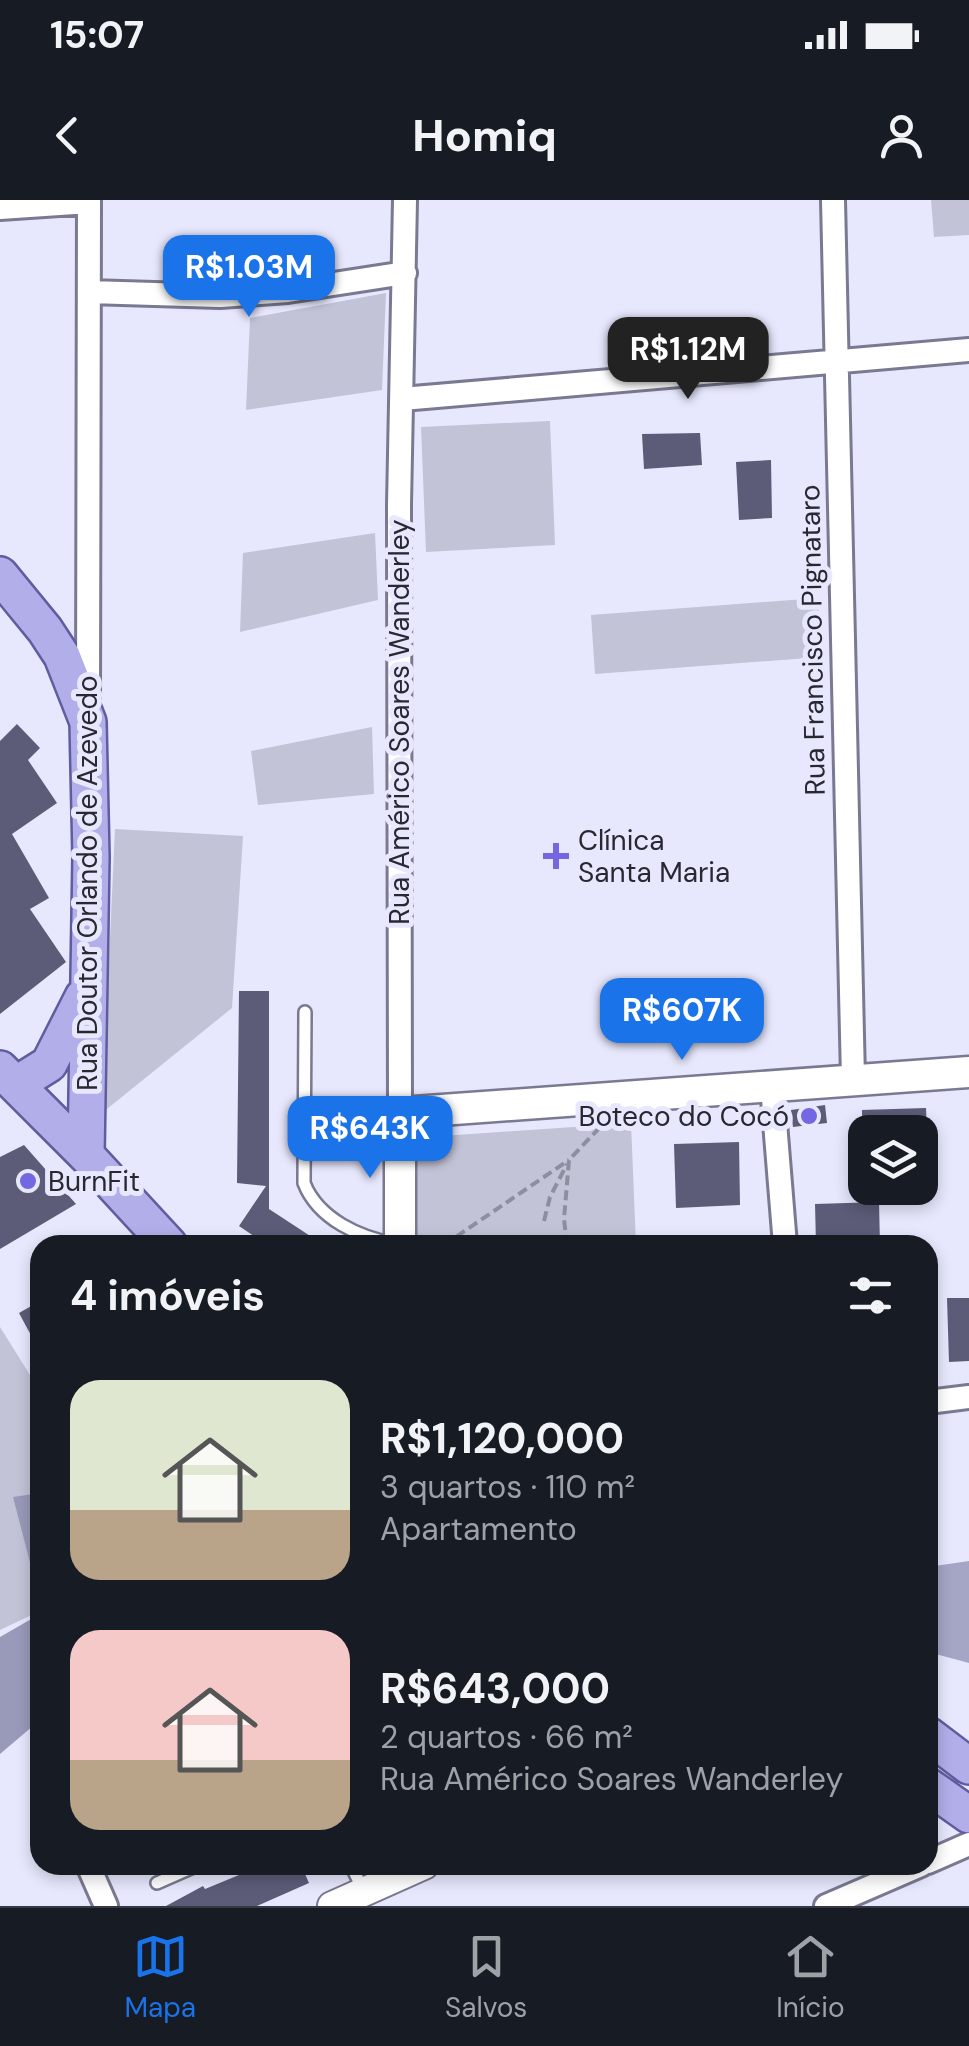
<!DOCTYPE html>
<html lang="pt">
<meta charset="utf-8">
<style>
body{margin:0;font-family:"DM Sans",sans-serif;background:#20242c;color:#f1f3f6;height:100vh;display:flex;flex-direction:column;font-size:38px;white-space:nowrap}
*{box-sizing:border-box;margin:0}
p{font-size:32px;color:#9ea1a6}
.icon{flex:none;width:55px;height:55px;fill:none;stroke:currentColor;stroke-width:2;stroke-linecap:round;stroke-linejoin:round}
.map{position:relative;flex:1;overflow:hidden}
.details{position:absolute;left:30px;top:1035px;width:908px;height:640px;display:flex;flex-direction:column;background:#171b24;border-radius:30px;box-shadow:0 5px 15px #0003}
.details>*{flex:none}
.controls{position:absolute;left:848px;top:915px;display:grid;gap:20px}
.controls a{display:grid;place-items:center;width:90px;height:90px;border-radius:20px;background:#171b24;box-shadow:0 5px 15px #0003;font-size:50px}
.price{position:absolute;translate:-50% -85px;padding:0 22px;border-radius:20px;background:#1a73e8;color:#fff;font-size:32px;line-height:65px;filter:drop-shadow(0 2px 5px #0008)}
.price::after{content:'';position:absolute;left:50%;top:60px;width:30px;height:22px;margin-left:-15px;background:inherit;clip-path:polygon(0 0,100% 0,50% 100%)}
.price.current{background:#222;color:#fff}
ul{padding:0;list-style:none}
li{display:flex;align-items:center;gap:30px;height:250px;padding:0 40px}
li span{display:grid;place-items:center;flex:none;width:280px;height:200px;border-radius:30px;color:#555}
li>.icon{margin-inline-start:auto}
span .icon{width:120px;height:120px;fill:#fffc;stroke-width:1}
li b{font-size:42px}
h2{display:flex;justify-content:space-between;align-items:center;height:120px;padding:0 40px;font-size:42px}
.status{display:flex;justify-content:space-between;align-items:center;height:70px;padding:0 50px;background:#171b24;direction:ltr}
.status svg{height:28px;fill:currentColor}
header{display:flex;justify-content:space-between;align-items:center;height:130px;padding:0 40px;background:#171b24;font-size:45px;font-weight:800}
.tabs{display:flex;justify-content:space-around;align-items:center;height:140px;border-top:2px solid #363941;background:#171b24;font-size:28px;color:#9ea1a6}
.tabs a{display:grid;justify-items:center;gap:5px}
.tabs .current{color:#1a73e8}
.map>svg:first-child{display:block}
.green{fill:#c3c3d8}
.forest{fill:#a5a6c6}
.water{fill:#999aba}
.building{fill:#5c5c79}
.lines{fill:none;stroke-linecap:round;stroke-linejoin:round}
.service-casing{stroke:#797991;stroke-width:16}
.minor-casing{stroke:#797991;stroke-width:28}
.tertiary-casing{stroke:#797991;stroke-width:32}
.secondary-casing{stroke:#797991;stroke-width:35}
.primary-casing{stroke:#5f5ca0;stroke-width:40}
.path{stroke:#8e8f9e;stroke-width:4;stroke-dasharray:10 5;stroke-linecap:butt}
.service{stroke:#fff;stroke-width:11}
.minor{stroke:#fff;stroke-width:22}
.tertiary{stroke:#fff;stroke-width:28}
.secondary{stroke:#fff;stroke-width:30}
.primary{stroke:#b1aee9;stroke-width:35}
.poi-dot{fill:#7367e2;stroke:#e7e8fd;stroke-width:4}
.labels{text-anchor:middle;stroke-width:10;stroke-linejoin:round;paint-order:stroke}
.street-label{font-size:28px;fill:#282832;stroke:#e7e8fd}
.poi-label{font-size:28px;fill:#282832;stroke:#e7e8fd;text-anchor:start}
</style>
<div class="status"><b>15:07</b><svg viewBox="0 0 49 12"><path d="M0 12V9h3v3zM5 12V6h3v6zM10 12V3h3v9zM15 12V0h3v12zM26 1h20v11H26zM47 4h2v5h-2z"/></svg></div>
<header><svg class="icon" aria-label="back" viewBox="0 0 24 24"><path d="M15 5l-7 7 7 7"/></svg>Homiq<svg class="icon" aria-label="person" viewBox="0 0 24 24"><circle cx="12" cy="8" r="4"/><path d="M4 21q1-7 8-7t8 7"/></svg></header>
<div class="map">
<svg width="969" height="1706" viewBox="0 0 969 1706">
<rect width="100%" height="100%" fill="#e7e8fd"/>
<path class="green" d="M 931,0 L 969,0 L 969,35 L 934,37 Z
M 386,93 L 382,190 L 246,210 L 250,118 Z
M 550,221 L 555,345 L 426,352 L 421,227 Z
M 375,333 L 378,400 L 240,432 L 243,353 Z
M 818,398 L 822,457 L 595,474 L 591,415 Z
M 372,527 L 374,594 L 258,605 L 251,551 Z
M 115,629 L 243,636 L 232,808 L 102,913 Z
M 631,923 L 636,1045 L 413,1045 L 411,951 L 427,937 Z
M 0,1127 L 40,1191 L 40,1411 L 0,1430 Z"/>
<path class="forest" d="M 969,1361 L 969,1463 L 928,1452 L 928,1367 Z"/>
<path class="water" d="M 40,1293 L 40,1401 L 13,1297 Z
M 40,1414 L 40,1520 L 0,1554 L 0,1437 Z"/>
<path class="building" d="M 700,233 L 702,265 L 644,269 L 642,234 Z
M 771,260 L 772,318 L 739,320 L 736,262 Z
M 17,524 L 40,548 L 28,560 L 57,603 L 12,634 L 49,698 L 30,709 L 66,762 L 0,814 L 0,541 Z
M 239,791 L 269,791 L 269,1009 L 324,1045 L 267,1045 L 239,1026 L 266,986 L 237,983 Z
M 825,905 L 827,923 L 793,927 L 791,910 Z
M 926,908 L 927,932 L 862,932 L 862,910 Z
M 739,942 L 740,1005 L 676,1008 L 674,944 Z
M 24,945 L 76,1004 L 0,1049 L 0,957 Z
M 879,1002 L 880,1045 L 816,1045 L 815,1004 Z
M 947,1098 L 969,1098 L 969,1161 L 949,1162 Z
M 40,1101 L 40,1152 L 19,1113 Z
M 263,1665 L 301,1665 L 309,1683 L 257,1706 L 166,1706 L 203,1686 L 205,1689 Z"/>
<g class="lines">
<g class="service-casing">
<path id="service" d="M 305,812 L 304,983 C 318,1019 360,1038 396,1044
M 351,1665 L 364,1692
M 157,1683 L 198,1665"/>
</g>
<g class="minor-casing">
<path id="minor" d="M 833,0 L 853,879
M 0,8 L 89,2
M 89,92 L 220,96 L 288,91 L 405,73
M 402,199 L 969,150
M 88,504 L 89,0
M 772,886 L 785,1045
M 400,913 L 399,305 L 405,0
M 928,1202 L 969,1197
M 928,1662 L 969,1644
M 88,1665 L 106,1706
M 826,1706 L 921,1665"/>
</g>
<g class="tertiary-casing">
<path id="tertiary" d="M 332,1706 L 424,1665"/>
</g>
<g class="secondary-casing">
<path id="secondary" d="M 400,1045 L 400,913 L 969,872"/>
</g>
<g class="primary-casing">
<path id="primary" d="M 0,375 L 45,430 L 62,456 L 88,522 L 91,657 L 86,955
M 0,869 L 86,955 L 169,1045
M 17,884 L 49,864 L 83,797
M 928,1535 L 969,1566
M 928,1586 L 969,1615"/>
</g>
<path class="path" d="M 544,1021 L 550,997 L 567,964
M 444,1045 L 569,960
M 567,1045 L 564,1019 L 569,960 L 603,924"/>
<use href="#service" class="service"/>
<use href="#minor" class="minor"/>
<use href="#tertiary" class="tertiary"/>
<use href="#secondary" class="secondary"/>
<use href="#primary" class="primary"/>
</g>
<g class="poi-dot">
<path d="M551 641h10v10h10v10h-10v10h-10v-10h-10v-10h10z"/>
<circle cx="809" cy="916" r="10"/>
<circle cx="28" cy="981" r="10"/>
</g>
<g class="labels">
<g class="street-label">
<text transform="translate(812 440) rotate(-91)" y="10">Rua Francisco Pignataro</text>
<text transform="translate(399 522) rotate(-90)" y="10">Rua Américo Soares Wanderley</text>
<text transform="translate(87 683) rotate(-90)" y="10">Rua Doutor Orlando de Azevedo</text>
</g>
<g class="poi-label">
<text x="578" y="650">Clínica<tspan x="578" dy="32">Santa Maria</tspan></text>
<text x="789" y="926" text-anchor="end">Boteco do Cocó</text>
<text x="48" y="991">BurnFit</text>
</g>
</g>
</svg>
<div class="controls">
<a><svg class="icon" aria-label="layers" viewBox="0 0 24 24"><path d="M12 4l9 5-9 5-9-5zM3 14l9 5 9-5"/></svg></a>
</div>
<b class="price" style="left:249px;top:120px">R$1.03M</b>
<b class="price current" style="left:688px;top:202px">R$1.12M</b>
<b class="price" style="left:682px;top:863px">R$607K</b>
<b class="price" style="left:370px;top:981px">R$643K</b>
<section class="details">
<h2>4 imóveis<svg class="icon" aria-label="filters" viewBox="0 0 24 24"><path d="M4 7h16M4 17h16"/><circle cx="9" cy="7" r="2"/><circle cx="15" cy="17" r="2"/></svg></h2>
<ul>
<li><span style="background:linear-gradient(#dfe7d0 65%,#b9a48a 0)"><svg class="icon" aria-label="home" viewBox="0 0 24 24"><path d="M3 11l9-7 9 7M6 9v11h12V9"/></svg></span><div><b>R$1,120,000</b><p>3 quartos · 110 m²</p><p>Apartamento</p></div></li>
<li><span style="background:linear-gradient(#f6c9c9 65%,#b9a48a 0)"><svg class="icon" aria-label="home" viewBox="0 0 24 24"><path d="M3 11l9-7 9 7M6 9v11h12V9"/></svg></span><div><b>R$643,000</b><p>2 quartos · 66 m²</p><p>Rua Américo Soares Wanderley</p></div></li>
</ul>
</section>
</div>
<nav class="tabs">
<a class="current"><svg class="icon" aria-label="map" viewBox="0 0 24 24"><path d="M3 6l6-2 6 2 6-2v14l-6 2-6-2-6 2zM9 4v14M15 6v14"/></svg>Mapa</a>
<a><svg class="icon" aria-label="saved" viewBox="0 0 24 24"><path d="M7 4h10v16l-5-4-5 4z"/></svg>Salvos</a>
<a><svg class="icon" aria-label="home" viewBox="0 0 24 24"><path d="M3 11l9-7 9 7M6 9v11h12V9"/></svg>Início</a>
</nav>
